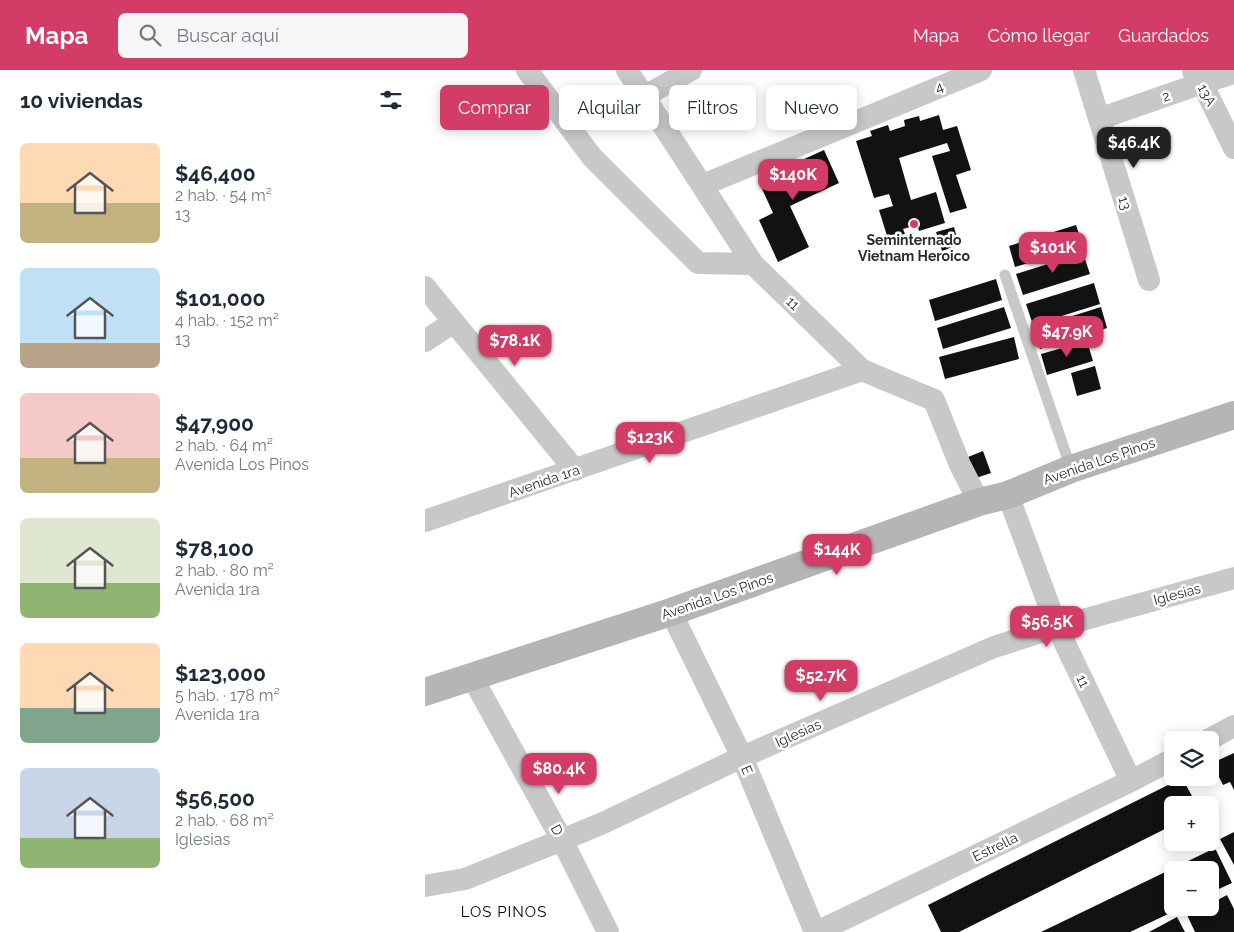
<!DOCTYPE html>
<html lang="es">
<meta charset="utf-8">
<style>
body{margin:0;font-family:Raleway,sans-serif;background:#f6f6f7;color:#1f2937;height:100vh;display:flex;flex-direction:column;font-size:19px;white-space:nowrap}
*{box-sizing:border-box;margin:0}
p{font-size:16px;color:#747a83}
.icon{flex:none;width:28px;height:28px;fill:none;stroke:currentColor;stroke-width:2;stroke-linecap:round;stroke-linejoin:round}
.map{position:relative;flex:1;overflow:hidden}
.sheet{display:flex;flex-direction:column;background:#fff;width:425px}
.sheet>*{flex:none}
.top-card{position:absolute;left:15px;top:15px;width:475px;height:45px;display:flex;gap:10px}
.tools{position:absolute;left:739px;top:661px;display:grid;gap:10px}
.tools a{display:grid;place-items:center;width:55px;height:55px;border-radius:8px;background:#fff;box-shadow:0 2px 12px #0003;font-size:25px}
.price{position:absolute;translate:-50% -42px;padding:0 11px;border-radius:10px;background:#d43c68;color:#fff;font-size:16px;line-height:32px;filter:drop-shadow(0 1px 2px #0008)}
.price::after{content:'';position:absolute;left:50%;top:30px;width:15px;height:11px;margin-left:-8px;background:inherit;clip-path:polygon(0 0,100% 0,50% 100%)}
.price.active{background:#222;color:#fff}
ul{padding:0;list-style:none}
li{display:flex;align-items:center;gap:15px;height:125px;padding:0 20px}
li span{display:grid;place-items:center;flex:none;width:140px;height:100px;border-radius:8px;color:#555}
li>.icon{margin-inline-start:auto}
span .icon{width:60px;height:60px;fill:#fffc;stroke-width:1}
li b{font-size:21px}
h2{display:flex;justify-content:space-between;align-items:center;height:60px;padding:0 20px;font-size:21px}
.pill{padding:0 18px;border-radius:8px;background:#fff;box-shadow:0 2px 12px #0003;font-size:18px;line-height:45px}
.pill.active{background:#d43c68;color:#fff}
header{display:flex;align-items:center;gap:30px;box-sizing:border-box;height:70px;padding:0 25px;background:#d43c68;color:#fff}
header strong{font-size:24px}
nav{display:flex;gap:28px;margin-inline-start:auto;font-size:18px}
.search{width:350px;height:45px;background:#f6f6f7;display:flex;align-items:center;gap:12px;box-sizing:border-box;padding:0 18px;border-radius:8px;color:#747a83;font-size:19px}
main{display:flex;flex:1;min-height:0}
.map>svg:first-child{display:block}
.building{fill:#121212}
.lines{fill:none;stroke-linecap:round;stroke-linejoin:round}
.lane{stroke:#c8c8c8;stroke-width:11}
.street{stroke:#c8c8c8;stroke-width:22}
.secondary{stroke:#b5b5b5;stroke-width:28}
.poi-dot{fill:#d43c68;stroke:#fff;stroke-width:2}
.labels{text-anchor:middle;stroke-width:5;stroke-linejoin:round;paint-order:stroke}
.street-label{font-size:14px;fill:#2b2b2b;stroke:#fff}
.poi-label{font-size:14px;font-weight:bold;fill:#2b2b2b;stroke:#fff}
.neighbourhood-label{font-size:15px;letter-spacing:1px;fill:#000;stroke:#fff}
</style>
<header>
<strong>Mapa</strong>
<div class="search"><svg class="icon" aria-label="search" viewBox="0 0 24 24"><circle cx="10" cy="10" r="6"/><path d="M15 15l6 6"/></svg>Buscar aquí</div>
<nav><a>Mapa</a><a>Cómo llegar</a><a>Guardados</a></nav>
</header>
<main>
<section class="sheet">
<h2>10 viviendas<svg class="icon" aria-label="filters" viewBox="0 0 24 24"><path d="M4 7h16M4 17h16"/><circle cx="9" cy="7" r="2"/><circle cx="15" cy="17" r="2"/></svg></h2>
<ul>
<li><span style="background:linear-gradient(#ffd9b3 60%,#c2b280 0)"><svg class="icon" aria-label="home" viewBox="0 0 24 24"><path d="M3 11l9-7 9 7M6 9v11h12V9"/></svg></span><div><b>$46,400</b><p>2 hab. · 54 m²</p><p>13</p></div></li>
<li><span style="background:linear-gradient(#bfe0f5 75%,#b9a48a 0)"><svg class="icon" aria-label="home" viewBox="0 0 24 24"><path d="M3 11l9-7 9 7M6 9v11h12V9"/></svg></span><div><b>$101,000</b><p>4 hab. · 152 m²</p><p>13</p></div></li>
<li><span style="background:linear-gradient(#f6c9c9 65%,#c2b280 0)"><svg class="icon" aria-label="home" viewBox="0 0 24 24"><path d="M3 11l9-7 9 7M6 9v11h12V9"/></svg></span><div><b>$47,900</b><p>2 hab. · 64 m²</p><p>Avenida Los Pinos</p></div></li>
<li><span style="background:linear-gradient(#dfe7d0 65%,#8fb573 0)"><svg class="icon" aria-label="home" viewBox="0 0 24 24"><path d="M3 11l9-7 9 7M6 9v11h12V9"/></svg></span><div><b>$78,100</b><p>2 hab. · 80 m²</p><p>Avenida 1ra</p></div></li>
<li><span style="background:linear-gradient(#ffd9b3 65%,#7fa58c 0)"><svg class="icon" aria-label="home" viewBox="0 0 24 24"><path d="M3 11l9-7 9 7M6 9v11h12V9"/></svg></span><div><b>$123,000</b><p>5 hab. · 178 m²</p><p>Avenida 1ra</p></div></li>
<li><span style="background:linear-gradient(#c9d6e8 70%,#8fb573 0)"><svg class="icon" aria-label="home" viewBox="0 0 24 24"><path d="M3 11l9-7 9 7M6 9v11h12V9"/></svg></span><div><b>$56,500</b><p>2 hab. · 68 m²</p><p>Iglesias</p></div></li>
</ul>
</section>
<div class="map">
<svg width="809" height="862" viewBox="0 0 809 862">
<rect width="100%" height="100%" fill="#fff"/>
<path class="building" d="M 514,45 L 518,60 L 532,56 L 546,100 L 531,105 L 542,138 L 525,143 L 507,86 L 525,81 L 522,73 L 474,88 L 486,130 L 511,122 L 520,153 L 494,161 L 492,155 L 478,159 L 480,164 L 463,169 L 454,140 L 468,136 L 464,124 L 449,128 L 431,71 L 447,66 L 445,61 L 463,55 L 465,61 L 480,56 L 479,50 L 494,46 L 495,51 Z
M 399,80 L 414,113 L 365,136 L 384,177 L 353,192 L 334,150 L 348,143 L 333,110 Z
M 651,155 L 658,176 L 590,197 L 584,176 Z
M 529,157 L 534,175 L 517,181 L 511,162 Z
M 658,183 L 665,204 L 598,225 L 591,204 Z
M 571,209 L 577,230 L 510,251 L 504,230 Z
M 669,213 L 675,234 L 608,255 L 601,234 Z
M 579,237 L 586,258 L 518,279 L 512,258 Z
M 676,237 L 682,258 L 615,279 L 609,258 Z
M 589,267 L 594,289 L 520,309 L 514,287 Z
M 662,271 L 668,291 L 622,305 L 616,284 Z
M 670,296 L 676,319 L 652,326 L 646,303 Z
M 558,381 L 566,403 L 551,408 L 543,387 Z
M 809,683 L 809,720 L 805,712 L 798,715 L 787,693 Z
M 757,708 L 772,735 L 748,735 L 748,755 L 534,862 L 516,862 L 503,835 Z
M 809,762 L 809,795 L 795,769 Z
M 790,778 L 807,813 L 785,823 L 785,800 L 748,800 L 748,838 L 756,838 L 705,862 L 616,862 Z
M 802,825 L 809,839 L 809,862 L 770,862 L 762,845 L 778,838 L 785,838 L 785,834 Z
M 752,847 L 760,862 L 724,862 Z"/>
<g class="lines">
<path class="lane" d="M 580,205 L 646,399"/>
<path class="street" d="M 102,0 L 167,87 L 273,193 L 328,194
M 202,0 L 328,194 L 437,300 L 509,330 L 535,395 L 554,432
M 659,0 L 724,210
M 768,1 L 777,13 L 809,78
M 220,26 L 266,0
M 674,49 L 777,13 L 809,3
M 278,115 L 556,0
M 0,217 L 150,400
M 0,271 L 29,252
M 583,425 L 632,557 L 706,711
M 0,451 L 437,300
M 246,542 L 317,687 L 390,862
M 47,607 L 137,770 L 183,862
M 783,670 L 809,656
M 0,816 L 40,809 L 137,770 L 178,753 L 317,687 L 569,577 L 632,557 L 809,508
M 392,862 L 706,711 L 748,689"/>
<path class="secondary" d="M 0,622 L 246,542 L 554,432 L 583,425 L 646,399 L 809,345"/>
</g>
<circle class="poi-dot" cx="489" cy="154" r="5"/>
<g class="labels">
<g class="street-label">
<text transform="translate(514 17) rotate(-22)" y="5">4</text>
<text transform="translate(782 25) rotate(62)" y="5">13A</text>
<text transform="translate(741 26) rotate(-20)" y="5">2</text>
<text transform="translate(700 133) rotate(73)" y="5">13</text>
<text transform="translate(368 233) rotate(44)" y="5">11</text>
<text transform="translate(674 391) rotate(-19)" y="5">Avenida Los Pinos</text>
<text transform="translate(119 411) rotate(-19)" y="5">Avenida 1ra</text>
<text transform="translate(752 524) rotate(-15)" y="5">Iglesias</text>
<text transform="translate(292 526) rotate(-19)" y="5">Avenida Los Pinos</text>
<text transform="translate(658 611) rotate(64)" y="5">11</text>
<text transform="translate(373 663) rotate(-24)" y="5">Iglesias</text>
<text transform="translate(322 700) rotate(67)" y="5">E</text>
<text transform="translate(132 760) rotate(61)" y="5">D</text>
<text transform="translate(570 777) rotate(-26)" y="5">Estrella</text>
</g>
<g class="poi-label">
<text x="489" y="175">Seminternado<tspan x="489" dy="16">Vietnam Heroico</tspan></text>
</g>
<g class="neighbourhood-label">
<text x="79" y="847">LOS PINOS</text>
</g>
</g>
</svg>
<div class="tools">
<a><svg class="icon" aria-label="layers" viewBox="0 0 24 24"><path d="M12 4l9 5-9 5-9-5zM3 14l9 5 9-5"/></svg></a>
<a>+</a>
<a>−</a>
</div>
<b class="price active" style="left:709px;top:99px">$46.4K</b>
<b class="price" style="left:368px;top:131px">$140K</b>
<b class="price" style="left:628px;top:204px">$101K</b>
<b class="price" style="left:642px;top:288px">$47.9K</b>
<b class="price" style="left:90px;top:297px">$78.1K</b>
<b class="price" style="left:225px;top:394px">$123K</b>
<b class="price" style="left:412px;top:506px">$144K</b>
<b class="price" style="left:622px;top:578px">$56.5K</b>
<b class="price" style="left:396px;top:632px">$52.7K</b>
<b class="price" style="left:134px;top:725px">$80.4K</b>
<div class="top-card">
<a class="pill active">Comprar</a>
<a class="pill">Alquilar</a>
<a class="pill">Filtros</a>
<a class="pill">Nuevo</a>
</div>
</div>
</main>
